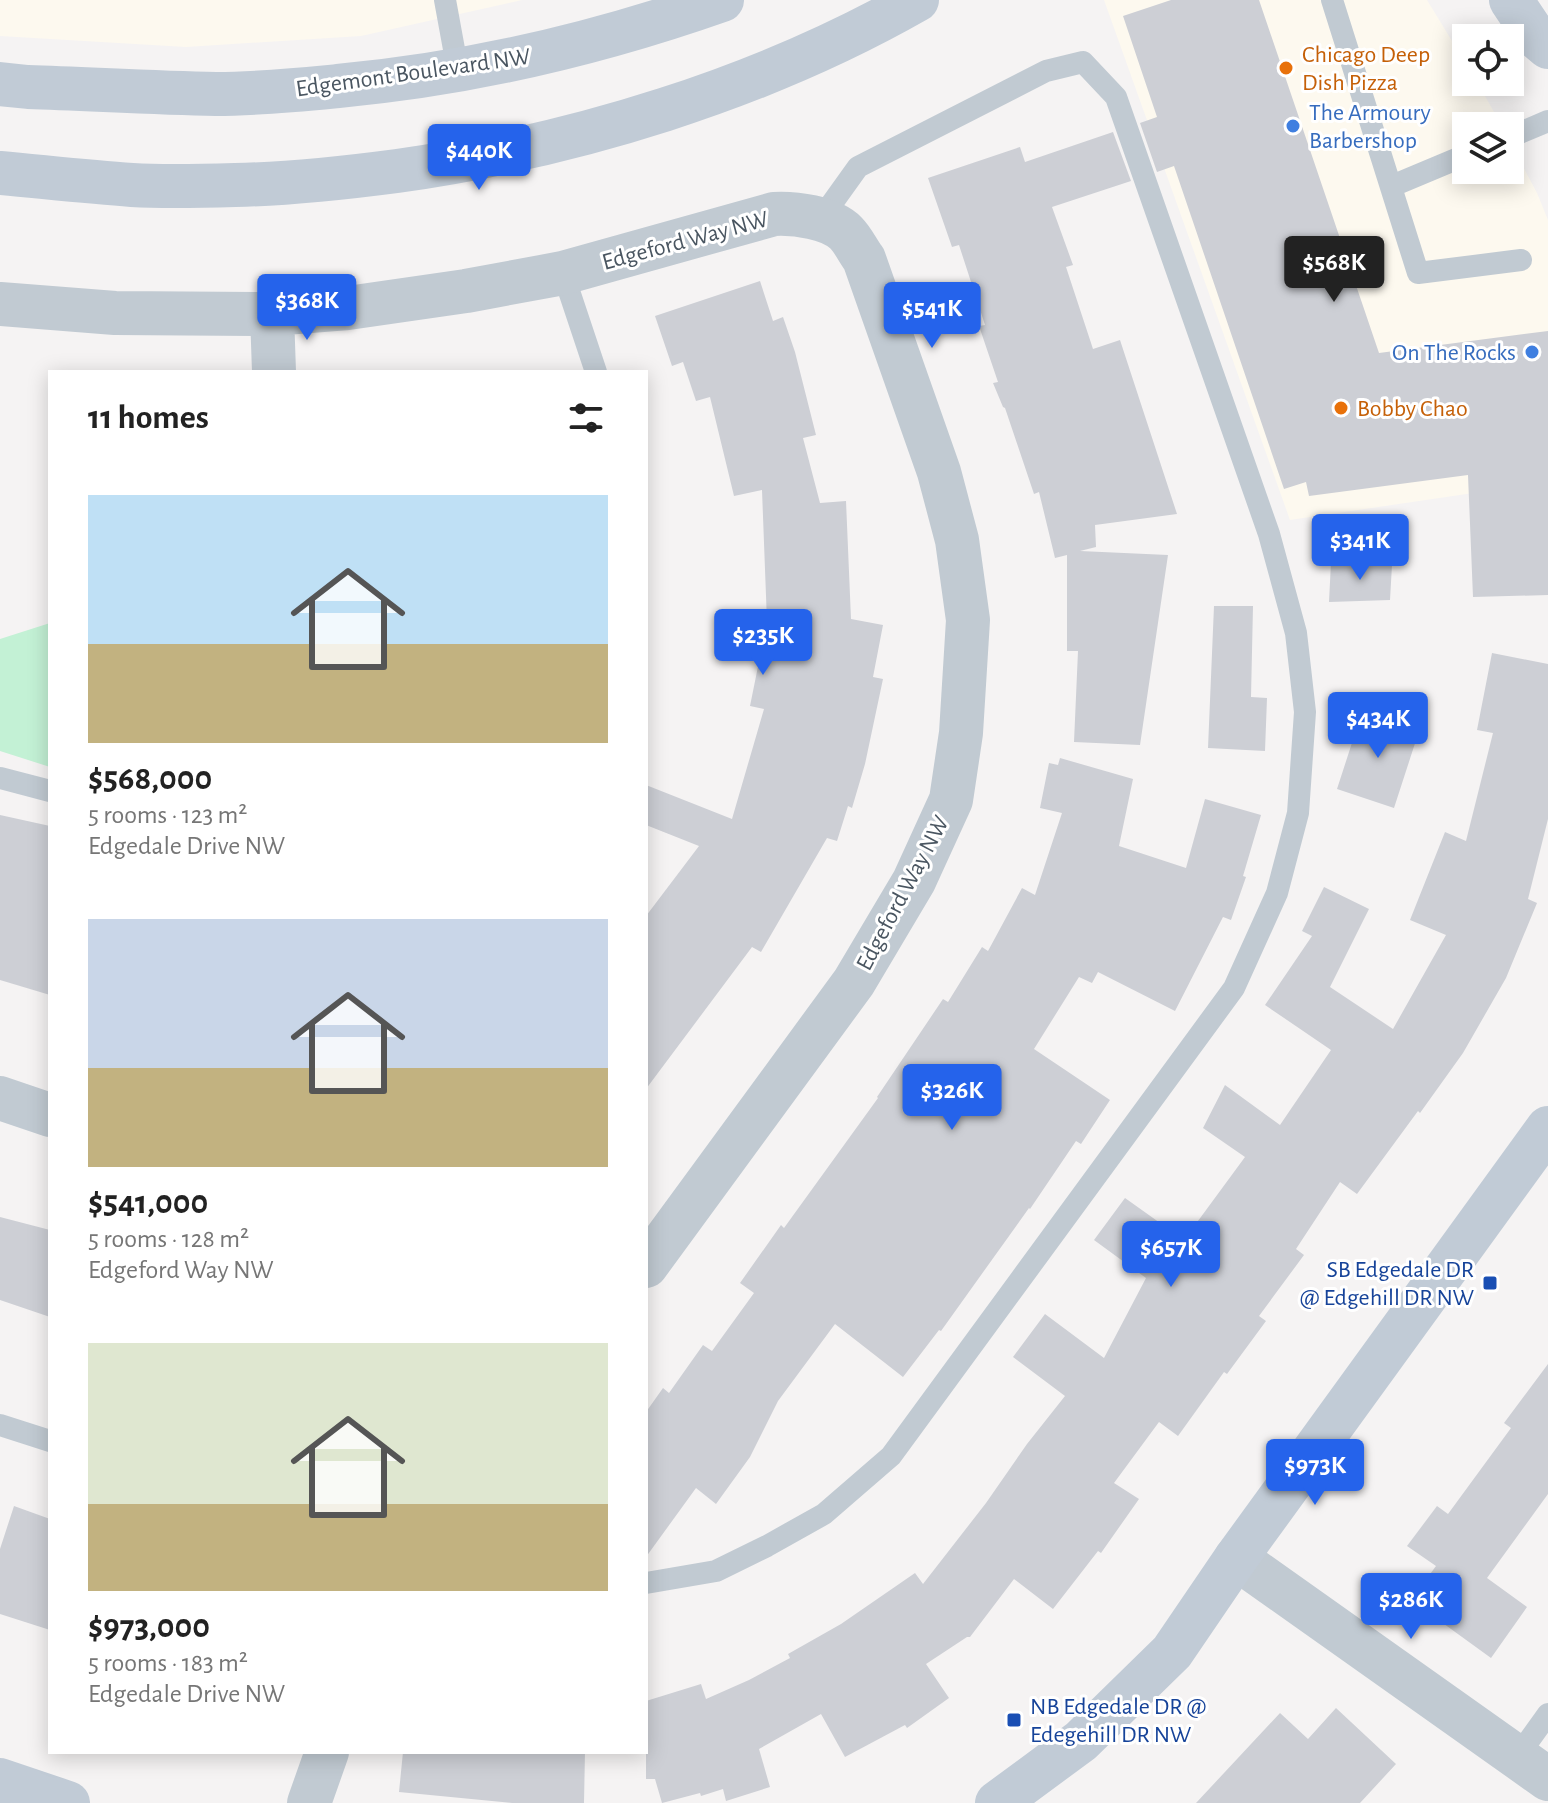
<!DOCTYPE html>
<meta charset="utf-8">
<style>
body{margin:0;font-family:"Alegreya Sans",sans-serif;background:#f6f6f6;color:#222;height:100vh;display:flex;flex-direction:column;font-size:30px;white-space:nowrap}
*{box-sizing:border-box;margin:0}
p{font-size:26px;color:#767676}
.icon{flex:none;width:44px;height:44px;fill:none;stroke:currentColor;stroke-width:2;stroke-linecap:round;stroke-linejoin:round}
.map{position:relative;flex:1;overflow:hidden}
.side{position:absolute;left:48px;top:370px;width:600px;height:1384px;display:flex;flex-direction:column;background:#fff;border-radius:0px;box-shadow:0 4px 20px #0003}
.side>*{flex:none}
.fabs{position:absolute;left:1452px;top:24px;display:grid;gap:16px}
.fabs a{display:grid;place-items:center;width:72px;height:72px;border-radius:0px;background:#fff;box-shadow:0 4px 20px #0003;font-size:40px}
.price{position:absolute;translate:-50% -68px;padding:0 18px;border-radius:8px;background:#2563eb;color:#fff;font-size:26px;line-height:52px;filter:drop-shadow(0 2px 4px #0008)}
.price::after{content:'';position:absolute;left:50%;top:48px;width:24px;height:18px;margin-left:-12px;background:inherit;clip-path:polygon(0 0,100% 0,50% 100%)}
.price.on{background:#222;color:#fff}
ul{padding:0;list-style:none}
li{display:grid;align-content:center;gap:16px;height:424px;padding:0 40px}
li span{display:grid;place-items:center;height:248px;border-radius:0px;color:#555}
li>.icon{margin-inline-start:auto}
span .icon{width:144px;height:144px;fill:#fffc;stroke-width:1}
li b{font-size:34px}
h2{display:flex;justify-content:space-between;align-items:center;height:96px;padding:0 40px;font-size:34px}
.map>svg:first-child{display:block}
.commercial{fill:#fdf9ef}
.green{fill:#c3f1d5}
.building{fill:#cdcfd5}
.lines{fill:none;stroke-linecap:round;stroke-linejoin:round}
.lane{stroke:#c1cad2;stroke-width:22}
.street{stroke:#c1cad2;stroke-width:44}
.secondary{stroke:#c1cbd6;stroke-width:44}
.food-dot{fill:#e8710a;stroke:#fff;stroke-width:3}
.shop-dot{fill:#3f7fe0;stroke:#fff;stroke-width:3}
.transit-dot{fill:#1a4fb4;stroke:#fff;stroke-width:3}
.labels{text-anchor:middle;stroke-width:6;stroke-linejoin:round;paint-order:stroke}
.food-label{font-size:24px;fill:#c56008;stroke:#fff;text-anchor:start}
.street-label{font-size:24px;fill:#4a5661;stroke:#fff}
.shop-label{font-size:24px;fill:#366cbe;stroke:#fff;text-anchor:start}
.transit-label{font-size:24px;fill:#164399;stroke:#fff;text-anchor:end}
</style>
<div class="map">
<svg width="1548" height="1803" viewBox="0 0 1548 1803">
<rect width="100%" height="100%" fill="#f5f3f3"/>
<path class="commercial" d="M 0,0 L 522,0 L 361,36 L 186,47 L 0,36 Z
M 1104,0 L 1427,0 L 1466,64 L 1466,82 L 1477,82 L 1502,126 L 1466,126 L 1466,170 L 1510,170 L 1510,142 L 1537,193 L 1548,220 L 1548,482 L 1290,520 Z"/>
<path class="green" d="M 50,623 L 50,767 L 0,751 L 0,639 Z"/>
<path class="building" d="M 1171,0 L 1259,0 L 1379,353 L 1548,331 L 1548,595 L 1473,597 L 1468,475 L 1309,496 L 1306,482 L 1284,489 L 1174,166 L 1157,172 L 1140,123 L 1157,117 L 1123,16 Z
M 1113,132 L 1131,181 L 1052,207 L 1073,265 L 1066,267 L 1093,349 L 1120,340 L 1177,514 L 1095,525 L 1096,547 L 1080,551 L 1168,555 L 1140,745 L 1074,742 L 1078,651 L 1067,651 L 1067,555 L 1055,558 L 1039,492 L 1034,494 L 1005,408 L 1003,407 L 993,383 L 998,382 L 979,326 L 985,325 L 959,245 L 952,247 L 928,178 L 1020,147 L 1025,162 Z
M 760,281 L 773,321 L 783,317 L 795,352 L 816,435 L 803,438 L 820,503 L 846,501 L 851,619 L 883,625 L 873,677 L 883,679 L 865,764 L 852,808 L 848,806 L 837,841 L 827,838 L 761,952 L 752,947 L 646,1089 L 646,916 L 699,846 L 646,825 L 646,785 L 732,819 L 764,709 L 750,706 L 767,622 L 762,490 L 734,496 L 710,397 L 696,401 L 683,362 L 672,366 L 655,316 Z
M 1331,562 L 1392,565 L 1390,600 L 1329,602 Z
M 1214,606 L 1253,606 L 1251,697 L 1267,698 L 1265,751 L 1208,748 Z
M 1492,653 L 1548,664 L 1548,819 L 1528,899 L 1537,903 L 1506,978 L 1463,1053 L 1420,1113 L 1418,1111 L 1357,1194 L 1340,1182 L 1296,1249 L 1304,1255 L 1259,1316 L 1266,1321 L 1227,1374 L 1224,1372 L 1178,1436 L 1159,1422 L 1114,1483 L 1139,1499 L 1101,1553 L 1098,1551 L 1053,1609 L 1014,1579 L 970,1637 L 967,1637 L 926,1664 L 949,1698 L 907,1728 L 905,1725 L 845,1757 L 821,1714 L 759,1749 L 770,1787 L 726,1801 L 723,1789 L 701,1796 L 700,1793 L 662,1803 L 655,1779 L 646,1779 L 646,1701 L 701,1684 L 706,1699 L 749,1680 L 790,1658 L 788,1654 L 841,1624 L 915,1573 L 923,1584 L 986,1503 L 1027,1444 L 1065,1396 L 1013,1357 L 1045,1314 L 1104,1358 L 1146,1278 L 1094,1240 L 1125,1198 L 1184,1240 L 1245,1157 L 1203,1128 L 1225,1085 L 1280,1125 L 1331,1050 L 1265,1005 L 1312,936 L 1302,931 L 1324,887 L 1369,909 L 1330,987 L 1393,1029 L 1446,935 L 1410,920 L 1445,832 L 1466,841 L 1493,733 L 1477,730 Z
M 1362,712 L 1419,731 L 1394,808 L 1337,789 Z
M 1060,758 L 1133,779 L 1119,846 L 1186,868 L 1205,799 L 1261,815 L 1243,876 L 1246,877 L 1231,920 L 1223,917 L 1175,1011 L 1098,972 L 1092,983 L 1079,977 L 1034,1049 L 1110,1100 L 1081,1144 L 1076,1141 L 1030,1209 L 1029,1208 L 941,1331 L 939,1330 L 903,1377 L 835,1324 L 778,1401 L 750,1457 L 716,1504 L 696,1488 L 646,1557 L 646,1412 L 663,1388 L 669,1393 L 703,1345 L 712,1351 L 754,1293 L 740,1283 L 781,1225 L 784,1228 L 878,1098 L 877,1097 L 943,999 L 948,1002 L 982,947 L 988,951 L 1022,888 L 1035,895 L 1062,813 L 1040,808 L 1049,763 L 1058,765 Z
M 0,815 L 50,826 L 50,995 L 0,980 Z
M 0,1217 L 50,1230 L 50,1317 L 0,1300 Z
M 1548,1364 L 1548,1494 L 1487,1578 L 1527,1607 L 1491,1658 L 1411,1600 L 1436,1566 L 1407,1546 L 1437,1506 L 1448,1514 L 1511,1428 L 1504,1423 Z
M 14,1506 L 50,1519 L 50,1630 L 0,1614 L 0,1549 Z
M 1336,1708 L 1396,1764 L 1360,1803 L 1196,1803 L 1280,1713 L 1308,1739 Z
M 403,1752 L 585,1752 L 584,1803 L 512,1803 L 399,1792 Z"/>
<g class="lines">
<path class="lane" d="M 445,0 L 458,71
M 1332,0 L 1418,273 L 1521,260
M 1510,137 L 1548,121
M 1392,186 L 1466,155
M 563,273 L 596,372
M 0,778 L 50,791
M 0,1425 L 50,1441
M 646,1583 L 716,1571 L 767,1546 L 824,1514 L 891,1456 L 1234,988 L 1277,893 L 1298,813 L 1305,712 L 1296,633 L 1269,534 L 1116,97 L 1083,62 L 1046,71 L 858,167 L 820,220
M 1517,1757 L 1548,1714"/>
<path class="street" d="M 0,304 L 115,313 L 272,314 L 348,308 L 466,291 L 563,273 L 774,214 C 795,213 830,217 846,233 C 853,240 858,251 864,259 L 939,472 L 957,540 L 968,620 L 961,733 L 951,800 L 914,881 L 854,982 L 646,1266
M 272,314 L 274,372
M 0,1098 L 50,1115
M 1236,1558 L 1548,1779
M 309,1803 L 327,1752"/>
<path class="secondary" d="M 1511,0 L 1535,36 L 1548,47
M 0,84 L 28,87 C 91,89 154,93 216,94 C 257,94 297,90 338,86 C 469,74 597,44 722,0
M 0,173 C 44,177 88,182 132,185 C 166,187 201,186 235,185 C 289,184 344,178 397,171 C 574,146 761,89 917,0
M 0,1780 L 68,1803
M 997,1803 L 1081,1741 L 1172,1652 L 1236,1558 L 1548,1128"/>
</g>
<g class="food-dot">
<circle cx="1286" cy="68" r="8"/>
<circle cx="1341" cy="408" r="8"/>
</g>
<g class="shop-dot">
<circle cx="1293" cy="126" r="8"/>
<circle cx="1532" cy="352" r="8"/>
</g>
<g class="transit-dot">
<rect x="1482" y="1275" width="16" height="16" rx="4"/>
<rect x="1006" y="1712" width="16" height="16" rx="4"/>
</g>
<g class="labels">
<g class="food-label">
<text x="1302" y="62">Chicago Deep<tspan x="1302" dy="28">Dish Pizza</tspan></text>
<text x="1357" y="416">Bobby Chao</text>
</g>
<g class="street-label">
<text transform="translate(413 72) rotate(-8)" y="8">Edgemont Boulevard NW</text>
<text transform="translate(685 240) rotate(-15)" y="8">Edgeford Way NW</text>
<text transform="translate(902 893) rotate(-62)" y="8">Edgeford Way NW</text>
</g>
<g class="shop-label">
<text x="1309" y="120">The Armoury<tspan x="1309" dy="28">Barbershop</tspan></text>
<text x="1516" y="360" text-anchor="end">On The Rocks</text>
</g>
<g class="transit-label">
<text x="1474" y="1277">SB Edgedale DR<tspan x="1474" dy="28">@ Edgehill DR NW</tspan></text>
<text x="1030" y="1714" text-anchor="start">NB Edgedale DR @<tspan x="1030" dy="28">Edegehill DR NW</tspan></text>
</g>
</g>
</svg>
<div class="fabs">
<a><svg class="icon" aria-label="locate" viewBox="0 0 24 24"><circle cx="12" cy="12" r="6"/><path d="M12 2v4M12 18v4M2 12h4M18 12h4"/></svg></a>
<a><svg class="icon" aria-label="layers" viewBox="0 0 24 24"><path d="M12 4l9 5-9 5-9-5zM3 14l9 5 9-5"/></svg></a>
</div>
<b class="price" style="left:479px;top:192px">$440K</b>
<b class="price on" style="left:1334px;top:304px">$568K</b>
<b class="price" style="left:307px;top:342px">$368K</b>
<b class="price" style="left:932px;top:350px">$541K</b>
<b class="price" style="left:1360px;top:582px">$341K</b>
<b class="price" style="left:763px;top:677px">$235K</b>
<b class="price" style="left:1378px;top:760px">$434K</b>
<b class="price" style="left:952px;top:1132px">$326K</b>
<b class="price" style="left:1171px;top:1289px">$657K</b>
<b class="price" style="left:1315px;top:1507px">$973K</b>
<b class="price" style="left:1411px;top:1641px">$286K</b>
<section class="side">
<h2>11 homes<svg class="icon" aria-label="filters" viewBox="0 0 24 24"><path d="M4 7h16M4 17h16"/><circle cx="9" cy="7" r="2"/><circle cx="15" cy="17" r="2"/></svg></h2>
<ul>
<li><span style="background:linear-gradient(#bfe0f5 60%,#c2b280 0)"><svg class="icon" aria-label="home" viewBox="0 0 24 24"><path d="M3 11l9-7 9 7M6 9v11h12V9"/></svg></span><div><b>$568,000</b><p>5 rooms · 123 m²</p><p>Edgedale Drive NW</p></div></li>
<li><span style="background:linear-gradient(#c9d6e8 60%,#c2b280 0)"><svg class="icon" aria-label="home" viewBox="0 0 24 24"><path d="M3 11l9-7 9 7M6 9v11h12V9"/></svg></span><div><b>$541,000</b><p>5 rooms · 128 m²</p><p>Edgeford Way NW</p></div></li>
<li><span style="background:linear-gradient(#dfe7d0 65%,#c2b280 0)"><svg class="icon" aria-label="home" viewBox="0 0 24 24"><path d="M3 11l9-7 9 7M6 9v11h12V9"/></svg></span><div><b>$973,000</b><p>5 rooms · 183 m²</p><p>Edgedale Drive NW</p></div></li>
</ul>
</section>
</div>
